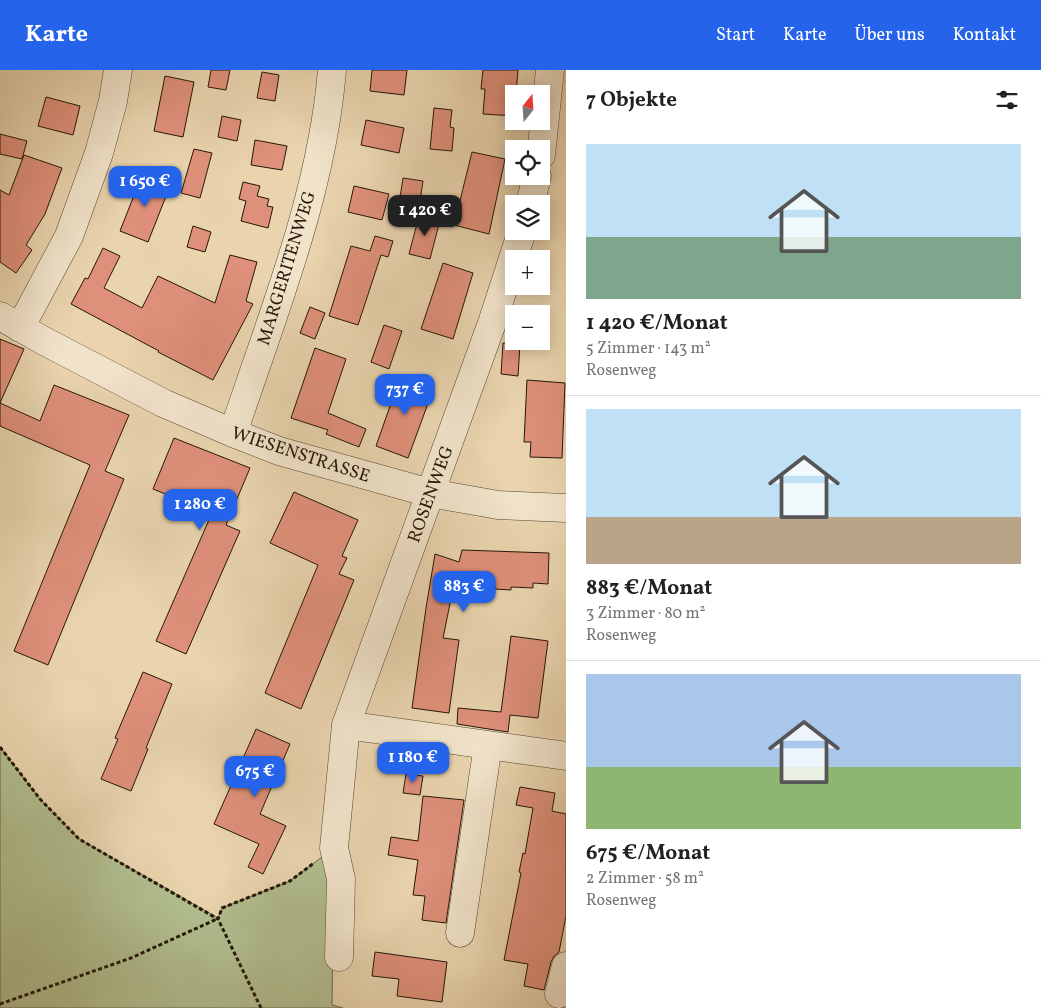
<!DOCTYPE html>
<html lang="de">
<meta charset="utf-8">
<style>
body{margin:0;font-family:Vollkorn,serif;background:#f6f6f6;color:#202124;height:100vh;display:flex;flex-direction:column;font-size:19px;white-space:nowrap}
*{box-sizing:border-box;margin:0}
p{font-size:16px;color:#757577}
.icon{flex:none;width:28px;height:28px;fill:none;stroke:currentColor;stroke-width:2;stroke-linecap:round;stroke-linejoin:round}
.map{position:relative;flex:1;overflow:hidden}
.sheet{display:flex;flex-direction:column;background:#fff;width:475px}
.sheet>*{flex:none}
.needle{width:32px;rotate:17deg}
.fabs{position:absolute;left:505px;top:15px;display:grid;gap:10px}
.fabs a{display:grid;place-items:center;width:45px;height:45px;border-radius:0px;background:#fff;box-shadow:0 2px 12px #0003;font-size:25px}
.price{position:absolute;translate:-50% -42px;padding:0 11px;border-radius:10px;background:#2563eb;color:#fff;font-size:16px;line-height:32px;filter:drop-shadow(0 1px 2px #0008)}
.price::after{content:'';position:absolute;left:50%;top:30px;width:15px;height:11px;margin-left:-8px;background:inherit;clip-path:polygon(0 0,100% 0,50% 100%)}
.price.selected{background:#222;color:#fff}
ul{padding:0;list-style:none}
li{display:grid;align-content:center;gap:10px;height:265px;padding:0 20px}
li+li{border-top:1px solid #e0e0e0}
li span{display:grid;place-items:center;height:155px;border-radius:0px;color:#555}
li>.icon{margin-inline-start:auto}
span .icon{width:90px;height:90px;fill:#fffc;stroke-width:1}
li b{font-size:21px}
h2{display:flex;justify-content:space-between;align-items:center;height:60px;padding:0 20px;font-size:21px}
header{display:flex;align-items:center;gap:30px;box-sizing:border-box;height:70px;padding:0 25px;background:#2563eb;color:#fff}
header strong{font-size:24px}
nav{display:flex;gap:28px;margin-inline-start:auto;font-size:18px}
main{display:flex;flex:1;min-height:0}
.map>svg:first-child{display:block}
.green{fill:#b1be8f;stroke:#6a6a4c}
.building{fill:#df907a;stroke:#241609}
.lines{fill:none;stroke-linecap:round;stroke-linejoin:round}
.minor-casing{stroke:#554632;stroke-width:29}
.path{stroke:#241609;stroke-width:3;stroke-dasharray:4 2.5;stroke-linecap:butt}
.minor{stroke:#f1e3ca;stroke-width:28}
.labels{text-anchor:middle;stroke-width:4.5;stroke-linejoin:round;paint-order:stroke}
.street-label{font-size:18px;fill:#241609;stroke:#f1e3ca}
</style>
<header>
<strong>Karte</strong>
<nav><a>Start</a><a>Karte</a><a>Über uns</a><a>Kontakt</a></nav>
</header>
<main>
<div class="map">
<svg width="566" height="938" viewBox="0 0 566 938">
<rect width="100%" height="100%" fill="#e9d4ae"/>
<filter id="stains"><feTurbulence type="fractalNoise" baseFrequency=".004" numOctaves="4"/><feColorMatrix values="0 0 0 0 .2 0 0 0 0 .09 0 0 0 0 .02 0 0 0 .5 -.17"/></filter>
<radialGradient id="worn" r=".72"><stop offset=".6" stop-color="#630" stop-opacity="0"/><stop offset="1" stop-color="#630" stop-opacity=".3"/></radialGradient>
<path class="green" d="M 0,677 L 40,729 L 79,769 L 218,848 L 222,838 L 290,811 L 334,778 L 332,935 L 343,938 L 0,938 Z"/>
<path class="building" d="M 211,0 L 230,0 L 226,20 L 208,17 Z
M 372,0 L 407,0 L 404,25 L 370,21 Z
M 483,0 L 518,0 L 516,24 L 514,24 L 514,46 L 483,44 L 485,19 L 481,19 Z
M 262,2 L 279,5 L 275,31 L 257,28 Z
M 165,6 L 194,12 L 183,67 L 154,61 Z
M 46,27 L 80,36 L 73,65 L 38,56 Z
M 434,38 L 452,40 L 450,57 L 454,58 L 452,81 L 430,79 Z
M 222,46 L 241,50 L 237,71 L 218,67 Z
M 366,50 L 404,58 L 399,83 L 361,75 Z
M 0,64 L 27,71 L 22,89 L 0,84 Z
M 255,70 L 287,76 L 282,100 L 251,95 Z
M 194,79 L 212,83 L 200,128 L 181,123 Z
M 472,82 L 505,89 L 489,164 L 454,155 Z
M 24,85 L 62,98 L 45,144 L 26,175 L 32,180 L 16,203 L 0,192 L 0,120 L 9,125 Z
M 142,105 L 170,116 L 148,172 L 120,161 Z
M 403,108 L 423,111 L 420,131 L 400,128 Z
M 243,112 L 260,116 L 257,126 L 269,129 L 267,136 L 273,137 L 268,158 L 241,151 L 246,131 L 239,129 Z
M 354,116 L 389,124 L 382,150 L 348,142 Z
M 419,146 L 440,150 L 430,189 L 409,184 Z
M 193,156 L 211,162 L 205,182 L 187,177 Z
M 375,166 L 393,171 L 388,187 L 381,185 L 358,255 L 329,246 L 351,176 L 370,181 Z
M 103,178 L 120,186 L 104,218 L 142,238 L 158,206 L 215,233 L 230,185 L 257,192 L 246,231 L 253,234 L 213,310 L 158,282 L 159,281 L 71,234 L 85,208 L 88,209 Z
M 443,193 L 473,203 L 453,269 L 421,259 Z
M 310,237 L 325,243 L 315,269 L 300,263 Z
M 384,255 L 402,261 L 389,299 L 371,292 Z
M 0,269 L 24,279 L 0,333 Z
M 503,273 L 520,274 L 518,306 L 501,304 Z
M 315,278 L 346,289 L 328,343 L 366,359 L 359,377 L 326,364 L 328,360 L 291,348 Z
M 401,305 L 434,317 L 408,388 L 376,376 Z
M 527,310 L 565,313 L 562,388 L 530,387 L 531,372 L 524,372 Z
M 54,315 L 129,345 L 105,401 L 124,409 L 48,595 L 14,581 L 90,395 L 0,356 L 0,333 L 40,351 Z
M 174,368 L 250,398 L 226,455 L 240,461 L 186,584 L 156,571 L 212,443 L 153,419 Z
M 294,422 L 358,450 L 342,486 L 347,488 L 339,504 L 354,510 L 301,639 L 265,623 L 318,495 L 270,473 Z
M 462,480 L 549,483 L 548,514 L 533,513 L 533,518 L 511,517 L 511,520 L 495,519 L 495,515 L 454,514 L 443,568 L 459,570 L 449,643 L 412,638 L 426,538 L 435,484 L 459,492 Z
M 511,566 L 548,571 L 538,648 L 510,645 L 508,662 L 457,654 L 458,638 L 501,642 Z
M 143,602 L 172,614 L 146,678 L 148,679 L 131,721 L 101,709 L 118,669 L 115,668 Z
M 256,659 L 290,674 L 260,744 L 286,756 L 263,804 L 248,797 L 259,774 L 214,754 Z
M 406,704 L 423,706 L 420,725 L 403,723 Z
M 520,717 L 555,723 L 552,741 L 566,744 L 566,846 L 559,882 L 554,886 L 551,892 L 544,920 L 524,916 L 528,894 L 504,890 L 521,803 L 519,802 L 523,783 L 525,784 L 533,738 L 516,735 Z
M 423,726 L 464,730 L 446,853 L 422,850 L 425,826 L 413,825 L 418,790 L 388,785 L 391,767 L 418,771 Z
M 375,882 L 447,892 L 442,932 L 397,926 L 399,909 L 372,906 Z"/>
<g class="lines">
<g class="minor-casing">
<path id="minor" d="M 541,85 L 550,0
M 530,134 L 537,106
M 0,246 L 44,271 L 163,333 L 233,363 L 279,381 L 430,423 L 498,435 L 566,438
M 20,258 L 69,166 L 99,83 L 113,31 L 118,0
M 233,363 C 272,246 322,124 332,0
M 346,655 L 566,686
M 460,863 L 488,675
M 339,887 L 341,809 L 334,778 L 346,655 L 492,253 L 522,161
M 559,924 L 566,896"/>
</g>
<path class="path" d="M 0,677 L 40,729 L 79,769 L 218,849
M 0,934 L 131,888 L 217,849
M 261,938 L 218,849 L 222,838 L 290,811 L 314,793"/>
<use href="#minor" class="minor"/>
</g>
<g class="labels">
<g class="street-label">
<text transform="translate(286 198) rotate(-73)" y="6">MARGERITENWEG</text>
<text transform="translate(301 384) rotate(18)" y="6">WIESENSTRASSE</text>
<text transform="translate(430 424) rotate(-70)" y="6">ROSENWEG</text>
</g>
</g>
<rect width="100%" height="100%" filter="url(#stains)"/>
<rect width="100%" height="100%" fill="url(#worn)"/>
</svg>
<div class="fabs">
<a><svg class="needle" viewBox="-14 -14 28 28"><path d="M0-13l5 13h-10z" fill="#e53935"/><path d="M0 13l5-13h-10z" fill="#757577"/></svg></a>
<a><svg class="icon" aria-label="locate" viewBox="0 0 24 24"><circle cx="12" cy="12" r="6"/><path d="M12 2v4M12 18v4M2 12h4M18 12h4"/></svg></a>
<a><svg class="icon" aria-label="layers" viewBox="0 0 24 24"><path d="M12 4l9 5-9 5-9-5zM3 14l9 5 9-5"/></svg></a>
<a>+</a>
<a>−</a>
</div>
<b class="price" style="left:145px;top:138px">1 650 €</b>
<b class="price selected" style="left:425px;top:167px">1 420 €</b>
<b class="price" style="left:405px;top:346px">737 €</b>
<b class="price" style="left:200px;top:461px">1 280 €</b>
<b class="price" style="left:464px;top:543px">883 €</b>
<b class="price" style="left:413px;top:714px">1 180 €</b>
<b class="price" style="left:255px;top:728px">675 €</b>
</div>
<section class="sheet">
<h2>7 Objekte<svg class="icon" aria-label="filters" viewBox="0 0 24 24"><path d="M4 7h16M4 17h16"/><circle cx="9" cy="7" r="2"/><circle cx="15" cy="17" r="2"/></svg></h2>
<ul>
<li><span style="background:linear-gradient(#bfe0f5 60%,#7fa58c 0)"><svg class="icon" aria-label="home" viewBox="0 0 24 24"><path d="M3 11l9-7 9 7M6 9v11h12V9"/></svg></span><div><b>1 420 €/Monat</b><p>5 Zimmer · 143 m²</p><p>Rosenweg</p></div></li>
<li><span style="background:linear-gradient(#bfe0f5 70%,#b9a48a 0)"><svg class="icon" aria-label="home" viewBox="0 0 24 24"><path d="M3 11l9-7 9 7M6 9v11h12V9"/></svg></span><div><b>883 €/Monat</b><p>3 Zimmer · 80 m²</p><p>Rosenweg</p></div></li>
<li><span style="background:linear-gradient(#a9c7e8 60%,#8fb573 0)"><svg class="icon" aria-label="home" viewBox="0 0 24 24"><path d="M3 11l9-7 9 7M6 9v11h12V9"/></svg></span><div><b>675 €/Monat</b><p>2 Zimmer · 58 m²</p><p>Rosenweg</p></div></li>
</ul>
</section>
</main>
